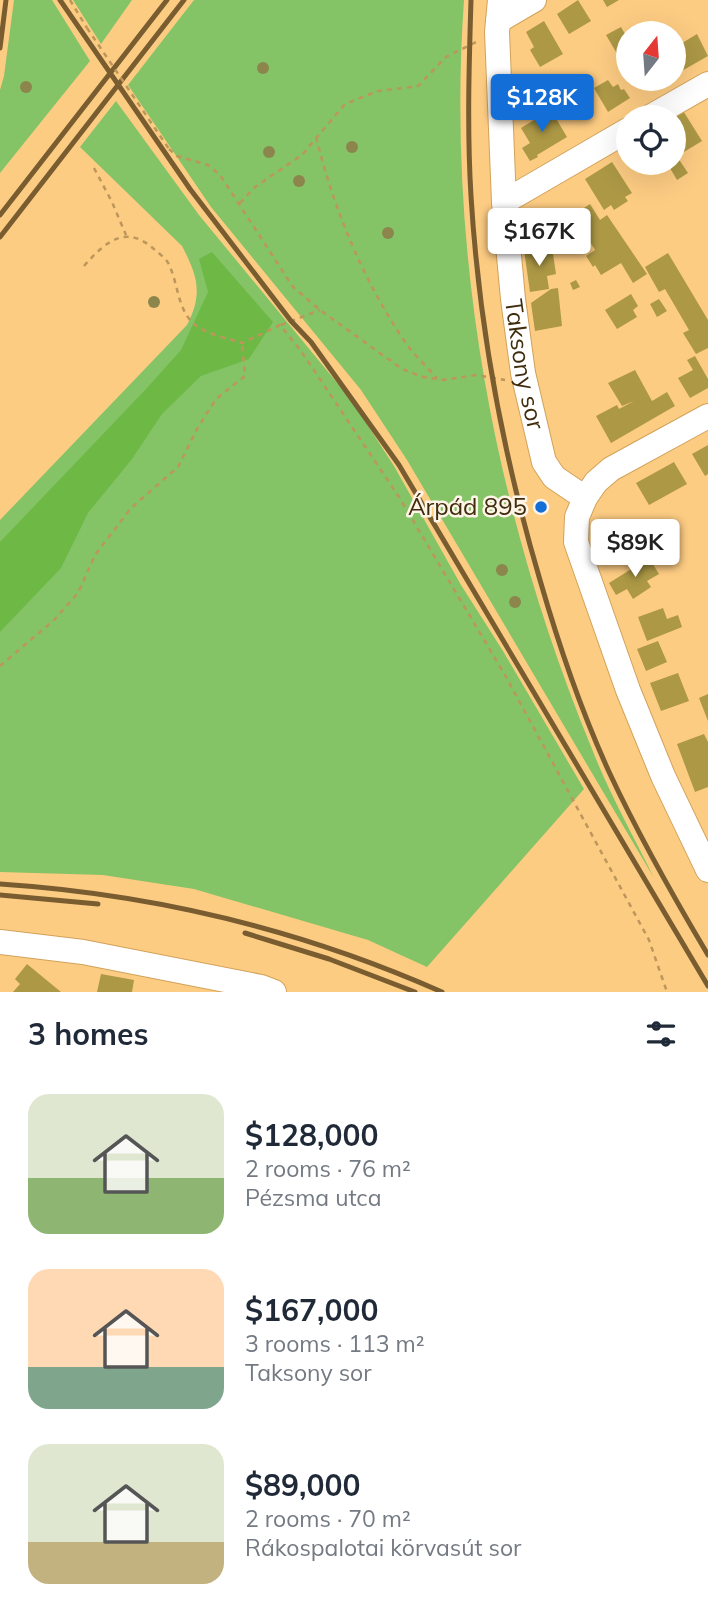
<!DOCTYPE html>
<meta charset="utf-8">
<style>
body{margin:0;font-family:Mulish,sans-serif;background:#f2f2f3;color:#1f2937;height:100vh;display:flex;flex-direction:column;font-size:26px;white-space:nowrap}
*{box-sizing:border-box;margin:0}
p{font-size:23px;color:#747a83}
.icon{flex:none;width:38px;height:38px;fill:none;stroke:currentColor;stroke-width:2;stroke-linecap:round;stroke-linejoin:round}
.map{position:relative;height:992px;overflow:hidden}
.panel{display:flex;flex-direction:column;background:#fff;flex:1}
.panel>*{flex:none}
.needle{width:46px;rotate:17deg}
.fabs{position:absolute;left:616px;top:21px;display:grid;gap:14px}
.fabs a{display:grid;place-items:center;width:70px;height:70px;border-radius:50%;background:#fff;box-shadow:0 7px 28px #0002;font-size:35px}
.price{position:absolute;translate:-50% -60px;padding:0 16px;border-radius:7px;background:#fff;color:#222;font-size:23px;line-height:46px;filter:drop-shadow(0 2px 4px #0008)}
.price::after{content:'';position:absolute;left:50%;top:42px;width:21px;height:16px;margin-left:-10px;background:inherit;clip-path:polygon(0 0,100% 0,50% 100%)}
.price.selected{background:#136ed7;color:#fff}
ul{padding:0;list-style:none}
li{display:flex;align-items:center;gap:21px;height:175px;padding:0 28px}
li span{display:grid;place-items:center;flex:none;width:196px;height:140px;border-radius:21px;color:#555}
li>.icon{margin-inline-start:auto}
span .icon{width:84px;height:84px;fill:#fffc;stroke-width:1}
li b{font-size:30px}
h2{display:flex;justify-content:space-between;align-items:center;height:84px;padding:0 28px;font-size:30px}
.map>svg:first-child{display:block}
.green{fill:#84c366}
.forest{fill:#6eb946}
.building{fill:#ac9845}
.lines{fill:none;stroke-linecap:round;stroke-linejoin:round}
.minor-casing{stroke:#d2a25a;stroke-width:26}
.path{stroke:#bd965b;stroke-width:2.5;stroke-dasharray:5 5;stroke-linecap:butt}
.minor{stroke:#fff;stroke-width:24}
.rail{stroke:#795d30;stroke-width:5}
.path-bridge{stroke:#bd965b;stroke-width:2.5;stroke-dasharray:5 5;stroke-linecap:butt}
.tree{fill:#8c864d}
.poi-dot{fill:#136ed7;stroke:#fef4e7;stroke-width:2.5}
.labels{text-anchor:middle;stroke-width:5;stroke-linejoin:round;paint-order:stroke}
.street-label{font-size:24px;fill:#3f2c0c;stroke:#fef4e7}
.poi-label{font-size:24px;fill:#3f2c0c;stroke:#fef4e7;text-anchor:end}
</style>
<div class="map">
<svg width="708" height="992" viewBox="0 0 708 992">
<rect width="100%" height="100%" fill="#fdcc83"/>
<path class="green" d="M 14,0 L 52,0 L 90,61 L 0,173 L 0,90 L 4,76 Z
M 73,0 L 132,0 L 101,44 Z
M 194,0 L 464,0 C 446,254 495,514 592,749 C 609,793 633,835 654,878 L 407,460 L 361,390 L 211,207 L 128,85 Z
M 116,101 L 199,215 L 352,401 L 394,466 L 461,585 L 503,651 L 584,789 L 427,967 L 368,940 L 194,889 L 103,875 L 0,872 L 0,520 L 187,325 C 203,294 198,277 182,246 L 80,147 Z"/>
<path class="forest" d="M 212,252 L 273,322 L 249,359 L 201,376 L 162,414 L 132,459 L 88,513 L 61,568 L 0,632 L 0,542 L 146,389 L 181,350 L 208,292 L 199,259 Z"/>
<path class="building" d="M 578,0 L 591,21 L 569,34 L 557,14 Z
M 603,0 L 619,0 L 607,7 Z
M 544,21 L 563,54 L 540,67 L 530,50 L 534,47 L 526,32 Z
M 621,27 L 628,39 L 628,52 L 619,57 L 606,35 Z
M 697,34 L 708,56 L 680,72 L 674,62 L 674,48 Z
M 642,79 L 661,79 L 647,87 Z
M 608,80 L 613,87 L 618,84 L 621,90 L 624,89 L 630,98 L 608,112 L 594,88 Z
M 682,109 L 702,141 L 679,155 L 674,147 L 674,117 Z
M 551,110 L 567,137 L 537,155 L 538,157 L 530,161 L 522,148 L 530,143 L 521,128 L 534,120 L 533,117 Z
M 676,155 L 688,173 L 677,180 L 667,163 L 674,163 L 674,156 Z
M 612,162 L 632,193 L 625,197 L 628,201 L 614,210 L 611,205 L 604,210 L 585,179 Z
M 590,204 L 600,220 L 607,215 L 647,274 L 633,283 L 621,263 L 601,275 L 595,265 L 593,267 L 586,256 L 595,250 L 585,234 L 588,233 L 576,213 Z
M 554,211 L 555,222 L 560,221 L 562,231 L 557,232 L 558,239 L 537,242 L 533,214 Z
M 547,246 L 549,254 L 553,254 L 556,274 L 547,276 L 549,289 L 530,292 L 524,250 Z
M 668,253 L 708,320 L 708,348 L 696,354 L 683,333 L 689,330 L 665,289 L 659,292 L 645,267 Z
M 576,280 L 580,287 L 573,290 L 570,283 Z
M 558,288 L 562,326 L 535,331 L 531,303 L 551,289 Z
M 631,294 L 638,306 L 633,310 L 637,317 L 617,329 L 605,310 Z
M 659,299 L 667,311 L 657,317 L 650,304 Z
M 695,356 L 708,379 L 708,388 L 690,398 L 678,378 L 693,370 L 687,360 Z
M 635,370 L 652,401 L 667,392 L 675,406 L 611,443 L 596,416 L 617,405 L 619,409 L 634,401 L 622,406 L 608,383 Z
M 708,445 L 708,474 L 705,476 L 692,454 Z
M 674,462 L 687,484 L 649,505 L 636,483 Z
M 649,558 L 659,574 L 647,581 L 651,587 L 633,599 L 627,589 L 616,595 L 609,583 Z
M 663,608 L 667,619 L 678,615 L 682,627 L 647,641 L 638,617 Z
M 658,641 L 667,662 L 646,671 L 637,649 Z
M 678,673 L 689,701 L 661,711 L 650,683 Z
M 708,694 L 708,721 L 699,698 Z
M 704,734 L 708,742 L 708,787 L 695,792 L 677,744 Z
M 27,964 L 61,992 L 13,992 L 20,984 L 15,979 Z
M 101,974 L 134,980 L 132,992 L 97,992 Z"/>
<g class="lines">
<g class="minor-casing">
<g id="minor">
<path id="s1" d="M 500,0 L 497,32 L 504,202 L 513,299 L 523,373 L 544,462 L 554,477 L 585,498"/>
<path d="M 498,21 L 534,0"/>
<path d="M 650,117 L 708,84"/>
<path d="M 504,202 L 628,130"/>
<path d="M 708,416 L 611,469 L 596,482 L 585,498 L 577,517 L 576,542 L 628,690 L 663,776 L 708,870"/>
<path d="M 0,942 L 83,952 L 261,987 L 274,992"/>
</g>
</g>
<path class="path" d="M 70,0 L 87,28
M 316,137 C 334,210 363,280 405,342 C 414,355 427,367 437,378
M 169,149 L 177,156 L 208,165 L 220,175 L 293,287 L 320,310 L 402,369 L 423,377 L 443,380 L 476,375 L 505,380
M 94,168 L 112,202 L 126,235
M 240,203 L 255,187 L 302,155 L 345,104 L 378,91 L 418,86 L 446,57 L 478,41
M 84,266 C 106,241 127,223 156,251 C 161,255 168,260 170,267 C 178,285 178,308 192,322 C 204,334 227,338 242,343 L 280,325 L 301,351 L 399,497 L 505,675 L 649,940 L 667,992
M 281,325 L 320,310
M 0,666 L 54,620 L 78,593 L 95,555 L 131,508 L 178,467 L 197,429 L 216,399 L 245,376 L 242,343"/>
<use href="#minor" class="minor"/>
<path class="rail" d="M 60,0 L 190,189 L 291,321 L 311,342 L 399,465 L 708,986
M 471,0 C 469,65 467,130 471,196 C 479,326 503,455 540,580 C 559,646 581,711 610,774 C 639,836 673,896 708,955
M 0,48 L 6,0
M 0,215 L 167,0
M 0,237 L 184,0
M 0,884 C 153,894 302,930 442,992
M 0,895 L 98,904
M 245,933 L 329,959 L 415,992"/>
<path class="path-bridge" d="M 87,28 L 169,149"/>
</g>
<g class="tree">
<circle cx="263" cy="68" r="6"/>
<circle cx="26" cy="87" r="6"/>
<circle cx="352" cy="147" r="6"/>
<circle cx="269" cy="152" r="6"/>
<circle cx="299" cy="181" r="6"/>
<circle cx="388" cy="233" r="6"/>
<circle cx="154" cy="302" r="6"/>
<circle cx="502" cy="570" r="6"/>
<circle cx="515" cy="602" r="6"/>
</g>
<circle class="poi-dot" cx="541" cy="507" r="7"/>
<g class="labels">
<g class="street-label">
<text dy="8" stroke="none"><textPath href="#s1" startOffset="366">Taksony sor</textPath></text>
</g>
<g class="poi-label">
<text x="527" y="515">Árpád 895</text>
</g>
</g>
</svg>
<div class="fabs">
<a><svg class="needle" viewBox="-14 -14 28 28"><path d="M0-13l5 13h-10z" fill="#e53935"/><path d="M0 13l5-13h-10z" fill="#747a83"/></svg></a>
<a><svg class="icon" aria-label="locate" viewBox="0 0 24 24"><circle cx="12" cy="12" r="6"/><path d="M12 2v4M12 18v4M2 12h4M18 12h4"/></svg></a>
</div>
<b class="price selected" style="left:542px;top:134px">$128K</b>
<b class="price" style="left:539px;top:268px">$167K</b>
<b class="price" style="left:635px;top:579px">$89K</b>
</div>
<section class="panel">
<h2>3 homes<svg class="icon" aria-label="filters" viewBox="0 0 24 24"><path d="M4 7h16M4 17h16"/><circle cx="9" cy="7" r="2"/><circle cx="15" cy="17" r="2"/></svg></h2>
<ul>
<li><span style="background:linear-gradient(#dfe7d0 60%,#8fb573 0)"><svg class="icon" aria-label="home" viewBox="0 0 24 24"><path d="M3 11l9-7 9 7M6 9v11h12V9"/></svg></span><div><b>$128,000</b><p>2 rooms · 76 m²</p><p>Pézsma utca</p></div></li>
<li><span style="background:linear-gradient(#ffd9b3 70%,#7fa58c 0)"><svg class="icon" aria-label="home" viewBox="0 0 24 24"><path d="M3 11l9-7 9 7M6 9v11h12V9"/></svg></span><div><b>$167,000</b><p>3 rooms · 113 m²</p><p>Taksony sor</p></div></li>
<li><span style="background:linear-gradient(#dfe7d0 70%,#c2b280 0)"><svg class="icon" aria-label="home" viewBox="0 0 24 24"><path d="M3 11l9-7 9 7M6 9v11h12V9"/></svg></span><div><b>$89,000</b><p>2 rooms · 70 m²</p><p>Rákospalotai körvasút sor</p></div></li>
</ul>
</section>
